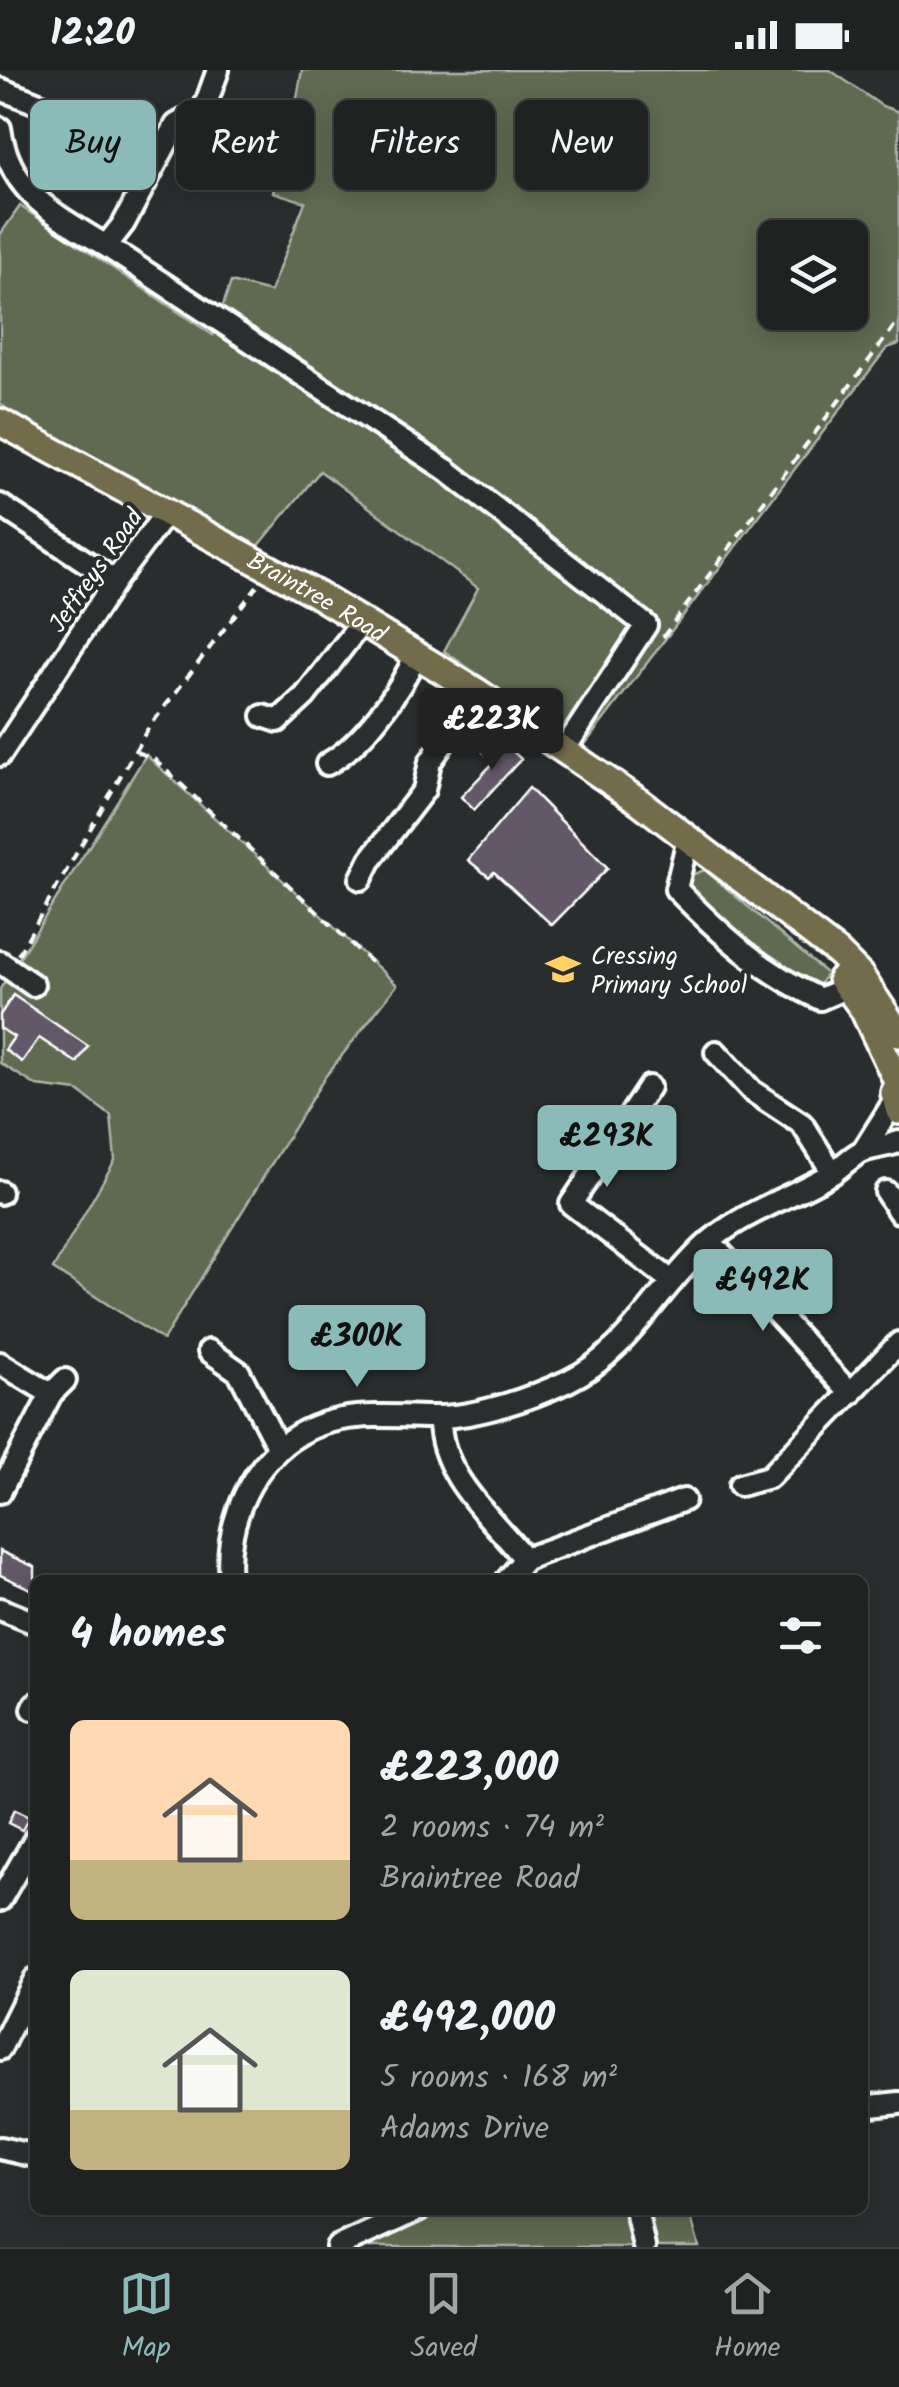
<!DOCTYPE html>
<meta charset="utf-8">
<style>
body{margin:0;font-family:Kalam,sans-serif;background:#282a2a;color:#f1f3f6;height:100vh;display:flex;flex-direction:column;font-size:38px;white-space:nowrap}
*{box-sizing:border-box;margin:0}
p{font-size:32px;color:#a2a4a5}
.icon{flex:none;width:55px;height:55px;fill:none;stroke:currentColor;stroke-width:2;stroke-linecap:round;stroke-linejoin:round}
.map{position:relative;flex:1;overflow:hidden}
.side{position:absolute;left:30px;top:1505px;width:838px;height:640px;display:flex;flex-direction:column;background:#202222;border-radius:15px;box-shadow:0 5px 25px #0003,0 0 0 2px #3d3f40}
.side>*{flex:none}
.banner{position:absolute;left:30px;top:30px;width:840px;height:90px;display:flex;gap:20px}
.buttons{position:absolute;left:758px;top:150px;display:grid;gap:20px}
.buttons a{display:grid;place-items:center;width:110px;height:110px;border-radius:15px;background:#202222;box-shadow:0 5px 25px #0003,0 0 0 2px #3d3f40;font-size:50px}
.price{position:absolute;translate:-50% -85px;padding:0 22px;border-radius:10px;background:#8bbbb9;color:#111;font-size:32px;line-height:65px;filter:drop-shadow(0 2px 5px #0008)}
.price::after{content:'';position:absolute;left:50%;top:60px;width:30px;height:22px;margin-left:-15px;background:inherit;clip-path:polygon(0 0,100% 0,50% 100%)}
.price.on{background:#222;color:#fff}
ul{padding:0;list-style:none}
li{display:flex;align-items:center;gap:30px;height:250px;padding:0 40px}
li span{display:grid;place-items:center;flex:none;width:280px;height:200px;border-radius:15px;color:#555}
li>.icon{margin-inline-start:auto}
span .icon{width:120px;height:120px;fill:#fffc;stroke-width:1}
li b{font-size:42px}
h2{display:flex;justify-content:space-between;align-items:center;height:120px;padding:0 40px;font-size:42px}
.tag{padding:0 35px;border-radius:15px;background:#202222;box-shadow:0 5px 25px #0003,0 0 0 2px #3d3f40;font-size:35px;line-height:90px}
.tag.on{background:#8bbbb9;color:#111}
.status{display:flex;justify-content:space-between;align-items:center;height:70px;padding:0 50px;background:#202222;direction:ltr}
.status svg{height:28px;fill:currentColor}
.dock{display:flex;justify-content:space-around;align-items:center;height:140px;border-top:2px solid #3d3f40;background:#202222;font-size:28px;color:#a2a4a5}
.dock a{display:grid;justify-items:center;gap:5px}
.dock .on{color:#8bbbb9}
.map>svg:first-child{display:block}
.green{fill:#5e6a51;stroke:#aeb4a8;stroke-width:2.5;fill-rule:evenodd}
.building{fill:#645968;stroke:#fff;stroke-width:2.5}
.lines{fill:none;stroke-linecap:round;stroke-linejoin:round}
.minor-casing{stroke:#fff;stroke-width:28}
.major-casing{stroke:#fff;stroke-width:32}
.path{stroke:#fff;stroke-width:4;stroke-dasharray:10 8;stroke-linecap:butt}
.minor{stroke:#2a2d2e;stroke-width:20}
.major{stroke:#736c4b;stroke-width:25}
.labels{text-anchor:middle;stroke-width:8;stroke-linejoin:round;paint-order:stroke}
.street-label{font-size:25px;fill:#fff;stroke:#2a2d2e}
.poi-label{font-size:25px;fill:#fff;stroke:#2a2d2e;text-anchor:start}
</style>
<div class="status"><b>12:20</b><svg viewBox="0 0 49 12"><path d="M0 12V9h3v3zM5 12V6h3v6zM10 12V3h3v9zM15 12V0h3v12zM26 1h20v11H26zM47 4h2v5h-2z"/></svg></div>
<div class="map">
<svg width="899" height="2177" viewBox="0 0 899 2177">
<rect width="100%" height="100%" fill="#2a2d2e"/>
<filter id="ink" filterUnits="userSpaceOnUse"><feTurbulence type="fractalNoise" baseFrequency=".01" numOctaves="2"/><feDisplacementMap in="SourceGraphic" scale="20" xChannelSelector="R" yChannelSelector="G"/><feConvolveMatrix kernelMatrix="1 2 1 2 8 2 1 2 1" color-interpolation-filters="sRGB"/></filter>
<g filter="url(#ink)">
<path class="green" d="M 302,0 L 830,0 L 882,36 L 899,42 L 899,274 L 887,278 L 583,677 L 444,581 L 478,518 L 320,401 L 257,478 L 13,345 L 0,333 L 0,165 L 20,136 L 213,265 L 231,212 L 270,222 L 305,132 L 273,122 L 291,61 ZM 775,168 L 850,168 L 850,242 L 775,242 Z
M 146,685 L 397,915 L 325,1007 L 163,1270 L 53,1199 L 115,1090 L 111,1046 L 78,1021 L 37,1016 L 0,993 L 0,919 Z
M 705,800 L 827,904 L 817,917 C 765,891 725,860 688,815 L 691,805 Z
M 441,2140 L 689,2140 L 699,2177 L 359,2177 L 378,2165 Z"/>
<path class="building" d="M 498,667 L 521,689 L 474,740 L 461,727 L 494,692 L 483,682 Z
M 529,718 L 608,798 L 552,855 L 494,802 L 489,807 L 468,790 Z
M 13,925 L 88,976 L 77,993 L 39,968 L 22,992 L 5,980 L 14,967 L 0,958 L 0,945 Z
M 0,1481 L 35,1497 L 35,1521 L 0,1505 Z
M 14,1740 L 29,1747 L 22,1760 L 8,1753 Z"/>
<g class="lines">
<g class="minor-casing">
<path id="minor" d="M 218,0 L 204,39 L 176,55 L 124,153 L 106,176 L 445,399 L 646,555 L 564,680
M 0,19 L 68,45
M 0,58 C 9,123 55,144 106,176
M 0,435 L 115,511
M 263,646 L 278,651 L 305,626 L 362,552
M 0,685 L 115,511 L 165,444
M 327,694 C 362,675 401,621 416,584
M 688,769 L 676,819 C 720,864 762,902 820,929 L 848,917
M 361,809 L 371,789 L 424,720 L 430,692 L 479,623
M 0,892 L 33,915
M 716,982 L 752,1021 L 802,1054 L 833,1103
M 649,1017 L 571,1134 L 669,1209
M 863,1081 L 895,1030
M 0,1122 L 0,1123
M 886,1122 L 899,1142
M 710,1171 L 851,1324
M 209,1281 L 239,1302 L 279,1379
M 0,1293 L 51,1324
M 440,1347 C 438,1404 491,1447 525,1489
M 740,1415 L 769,1407 L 899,1273
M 0,1422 L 51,1324 L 65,1310
M 230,1510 C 225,1463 243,1412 278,1380 C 324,1337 381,1347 437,1347 C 477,1347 532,1328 568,1311 C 629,1282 658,1218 707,1174 C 742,1142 791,1128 832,1103 C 842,1097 852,1085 863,1081 C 874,1077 887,1076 899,1072
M 507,1510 L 525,1489 L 684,1430
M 0,1539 L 35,1553
M 33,1639 L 35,1634
M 0,1830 L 35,1769
M 0,1979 L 35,1909
M 862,2037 L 899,2033
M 0,2078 L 35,2086
M 636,2140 L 644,2177
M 337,2177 L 418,2140"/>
</g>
<g class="major-casing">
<g id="major">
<path id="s1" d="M 0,352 L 316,524 L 479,623 L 640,732 L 838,883 L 860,905 L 899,964"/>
<path d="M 841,909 L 863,939 L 896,1009"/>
<path d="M 899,1003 L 894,1023 L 899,1041"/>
</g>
</g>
<path class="path" d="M 663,567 L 899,250
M 137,682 L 153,688 L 374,895
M 18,885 L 147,660 L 257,516"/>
<use href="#minor" class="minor"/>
<use href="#major" class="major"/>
</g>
</g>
<defs>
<g id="school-bare" transform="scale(2.7)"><path d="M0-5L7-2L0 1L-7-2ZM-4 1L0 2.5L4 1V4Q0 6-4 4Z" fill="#ffd166" stroke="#2a2d2e" stroke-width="2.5" paint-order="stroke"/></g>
</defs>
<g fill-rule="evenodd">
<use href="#school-bare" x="563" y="899"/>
</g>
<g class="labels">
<g class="street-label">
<text transform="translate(95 500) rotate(-55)" y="9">Jeffreys Road</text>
<text dy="9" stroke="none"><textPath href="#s1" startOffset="362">Braintree Road</textPath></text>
</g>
<g class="poi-label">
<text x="591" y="894">Cressing<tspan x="591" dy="29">Primary School</tspan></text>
</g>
</g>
</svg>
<div class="buttons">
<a><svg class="icon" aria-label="layers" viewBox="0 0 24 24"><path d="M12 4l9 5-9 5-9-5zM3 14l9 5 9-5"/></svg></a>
</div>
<b class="price on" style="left:492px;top:703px">£223K</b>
<b class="price" style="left:607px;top:1120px">£293K</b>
<b class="price" style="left:763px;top:1264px">£492K</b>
<b class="price" style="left:357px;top:1320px">£300K</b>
<div class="banner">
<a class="tag on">Buy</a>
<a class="tag">Rent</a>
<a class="tag">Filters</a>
<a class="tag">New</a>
</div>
<section class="side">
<h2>4 homes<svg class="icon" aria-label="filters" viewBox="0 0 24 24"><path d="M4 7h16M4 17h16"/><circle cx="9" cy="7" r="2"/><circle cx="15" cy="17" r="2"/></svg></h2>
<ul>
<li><span style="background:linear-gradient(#ffd9b3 70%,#c2b280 0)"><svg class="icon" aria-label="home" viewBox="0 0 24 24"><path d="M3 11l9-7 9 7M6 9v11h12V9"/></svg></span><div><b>£223,000</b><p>2 rooms · 74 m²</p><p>Braintree Road</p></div></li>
<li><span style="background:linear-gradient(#dfe7d0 70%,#c2b280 0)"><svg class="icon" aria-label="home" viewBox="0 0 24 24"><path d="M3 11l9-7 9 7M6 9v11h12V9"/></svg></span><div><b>£492,000</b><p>5 rooms · 168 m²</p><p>Adams Drive</p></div></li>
</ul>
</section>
</div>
<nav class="dock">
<a class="on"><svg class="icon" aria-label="map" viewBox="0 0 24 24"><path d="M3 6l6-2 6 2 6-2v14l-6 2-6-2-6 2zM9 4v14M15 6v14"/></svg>Map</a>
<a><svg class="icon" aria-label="saved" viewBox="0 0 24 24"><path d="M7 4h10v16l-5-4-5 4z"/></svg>Saved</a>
<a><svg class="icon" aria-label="home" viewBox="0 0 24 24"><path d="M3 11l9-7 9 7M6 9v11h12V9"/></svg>Home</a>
</nav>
